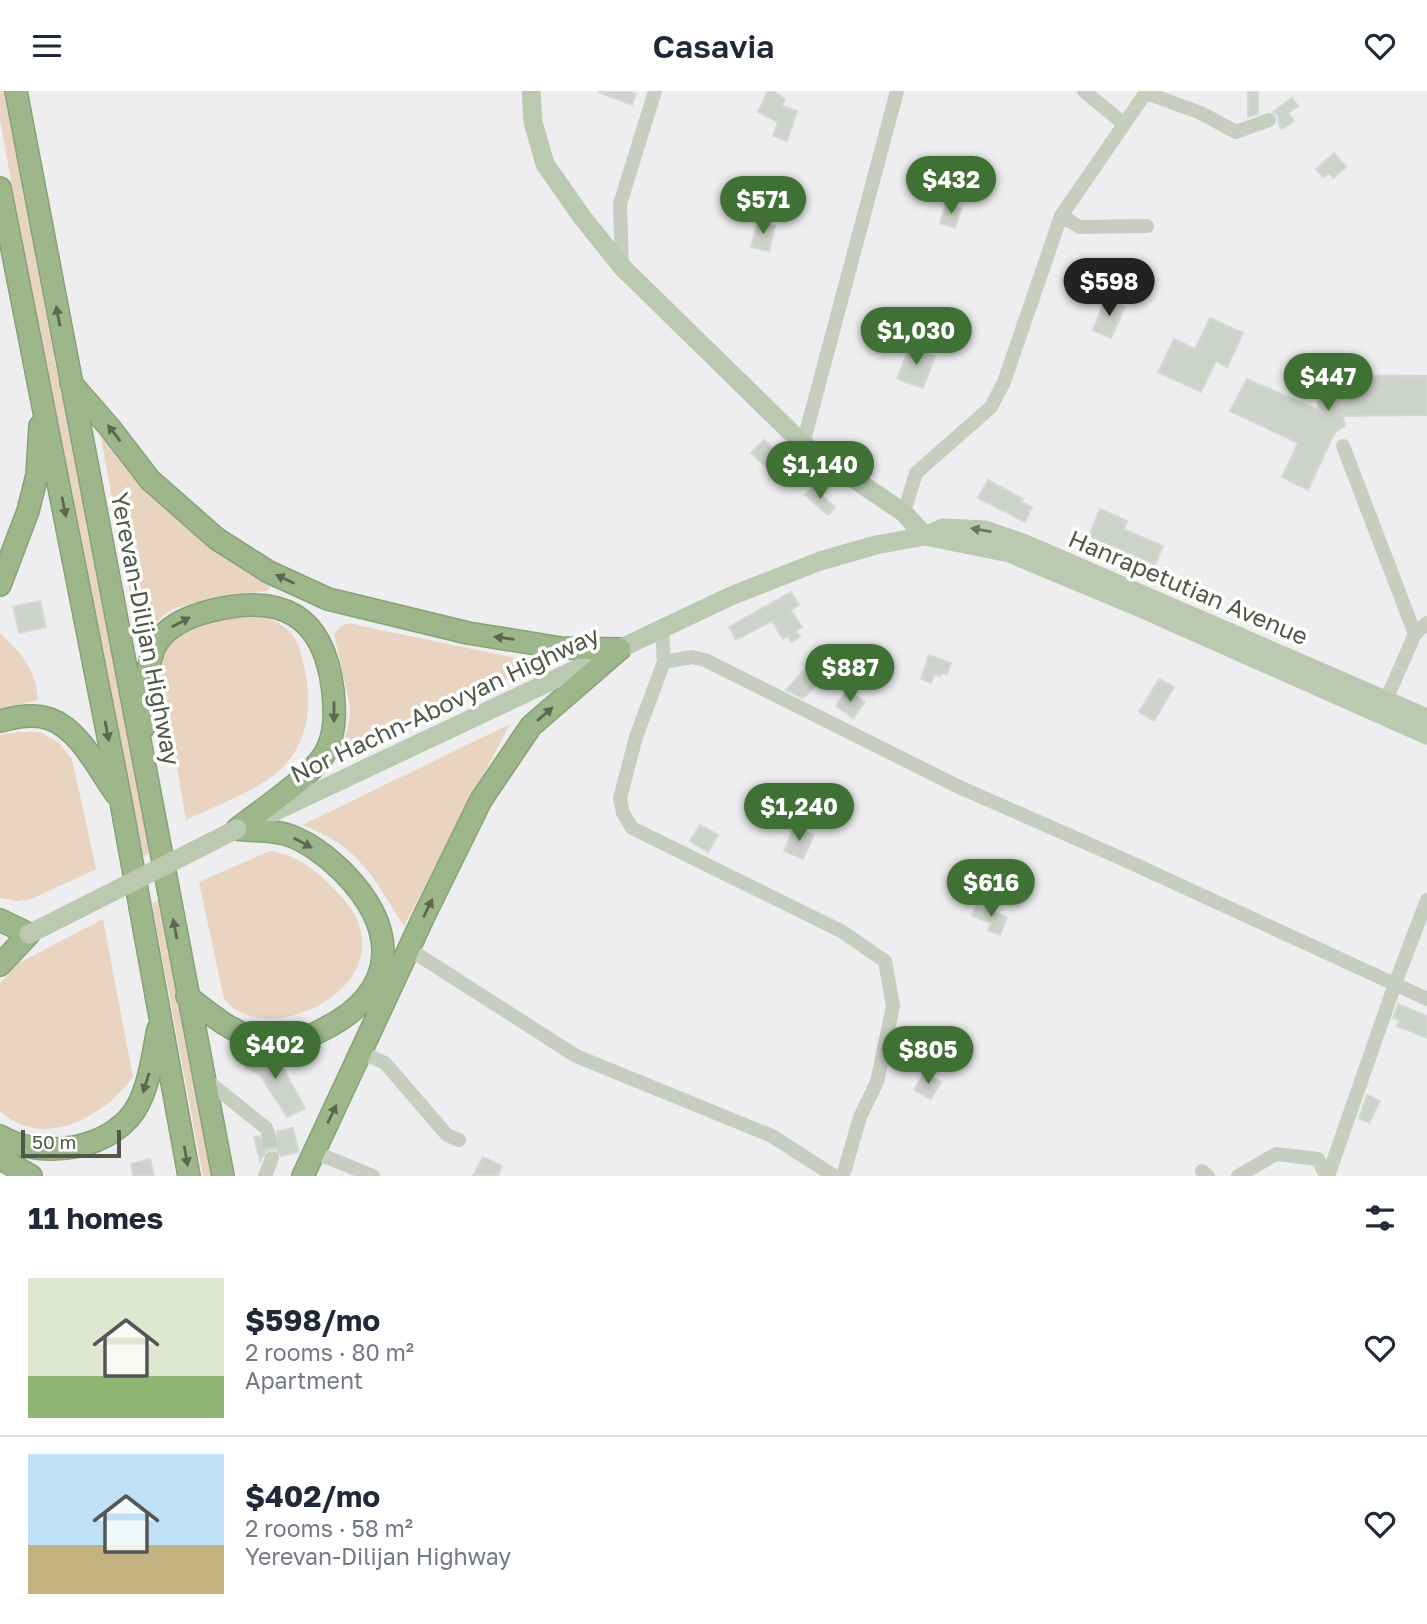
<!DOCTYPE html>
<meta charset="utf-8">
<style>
body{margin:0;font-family:"Golos Text",sans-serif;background:#f2f2f3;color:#1f2937;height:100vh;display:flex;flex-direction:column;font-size:26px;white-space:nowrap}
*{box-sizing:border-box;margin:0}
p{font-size:23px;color:#747a83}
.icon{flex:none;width:38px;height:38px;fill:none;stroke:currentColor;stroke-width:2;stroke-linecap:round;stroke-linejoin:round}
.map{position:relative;height:1085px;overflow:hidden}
.drawer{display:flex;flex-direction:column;background:#fff;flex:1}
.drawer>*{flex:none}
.scale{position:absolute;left:21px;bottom:18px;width:100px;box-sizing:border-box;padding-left:7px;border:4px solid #505948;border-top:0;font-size:19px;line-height:24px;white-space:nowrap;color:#505948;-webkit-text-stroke:5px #fff;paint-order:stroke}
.price{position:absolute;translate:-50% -60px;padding:0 16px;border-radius:24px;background:#3e7133;color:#fff;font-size:23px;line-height:46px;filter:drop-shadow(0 2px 4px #0008)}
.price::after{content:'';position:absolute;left:50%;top:42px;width:21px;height:16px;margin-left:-10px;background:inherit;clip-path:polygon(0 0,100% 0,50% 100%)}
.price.selected{background:#222;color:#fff}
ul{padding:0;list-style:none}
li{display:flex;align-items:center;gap:21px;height:175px;padding:0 28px}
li+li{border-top:2px solid #e0e1e3}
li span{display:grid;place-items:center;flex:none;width:196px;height:140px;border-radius:0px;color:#555}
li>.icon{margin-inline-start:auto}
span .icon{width:84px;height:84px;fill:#fffc;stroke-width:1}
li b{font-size:30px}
h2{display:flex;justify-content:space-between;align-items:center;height:84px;padding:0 28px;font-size:30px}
header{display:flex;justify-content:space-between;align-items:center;height:91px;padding:0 28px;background:#fff;font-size:32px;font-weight:600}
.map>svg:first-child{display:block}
.green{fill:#e9d4c1}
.building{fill:#cdd2cb;stroke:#d4d9d3;stroke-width:2}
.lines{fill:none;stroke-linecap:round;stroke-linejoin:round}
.minor-tunnel{stroke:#c6c9c6;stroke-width:14;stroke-dasharray:14 7;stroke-linecap:butt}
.highway-casing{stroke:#88a277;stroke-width:24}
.minor{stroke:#c7cec0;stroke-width:14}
.major{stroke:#bbc9b1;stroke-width:19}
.highway{stroke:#9db78b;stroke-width:21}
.major-bridge{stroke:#bbc9b1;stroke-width:19}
.oneway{fill:#5c6752}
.oneway2{fill:#6b7562}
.labels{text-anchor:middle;stroke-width:7;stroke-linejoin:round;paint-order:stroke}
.street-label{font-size:24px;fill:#505948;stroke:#fff}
</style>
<header><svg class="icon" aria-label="menu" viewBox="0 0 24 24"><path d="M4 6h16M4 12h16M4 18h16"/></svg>Casavia<svg class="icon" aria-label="heart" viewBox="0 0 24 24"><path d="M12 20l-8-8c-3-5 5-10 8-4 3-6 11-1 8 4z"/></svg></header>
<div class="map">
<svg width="1427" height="1085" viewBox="0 0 1427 1085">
<rect width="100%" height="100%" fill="#eeeef0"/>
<path class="green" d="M 0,0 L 5,0 L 53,260 L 154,761 L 143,765 L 46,282 L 0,29 Z
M 100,342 L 146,398 L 268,491 L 270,496 L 267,500 C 249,501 181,512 168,521 C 158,527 153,538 150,548 L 143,550 L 138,545 Z
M 246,524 C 262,525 278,529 290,541 C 299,551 301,562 304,575 C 313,612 309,652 280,679 C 256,701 215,715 186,729 L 162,590 C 161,583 160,574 161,568 C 169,534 218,528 246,524 Z
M 350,532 L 361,535 L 540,572 L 361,660 L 351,662 L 343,656 L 349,630 L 350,615 L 334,543 L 341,535 Z
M 0,542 C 22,562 36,579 38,609 L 0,618 Z
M 510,633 L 404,835 C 373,787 360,755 302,734 Z
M 17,641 L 40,641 L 59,652 L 72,668 L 96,778 L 32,808 L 17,810 L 0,807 L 0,644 Z
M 270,760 C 296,764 315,778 333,797 C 344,808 356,821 360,837 C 380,906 263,957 224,908 L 199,791 Z
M 162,807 L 213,1085 L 203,1085 L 152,812 Z
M 103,828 L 133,986 C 103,1026 44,1060 0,1020 L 0,892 L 19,872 Z"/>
<path class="building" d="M 628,0 L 636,3 L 632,14 L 598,1 Z
M 768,0 L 773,0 L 785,8 L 782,15 L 797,20 L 787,50 L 773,45 L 778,31 L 758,21 Z
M 1248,0 L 1258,0 L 1258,23 L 1248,26 Z
M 1292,7 L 1298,15 L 1288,22 L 1294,30 L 1282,38 L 1278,32 L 1278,25 L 1273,21 Z
M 1334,62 L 1346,76 L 1333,87 L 1329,82 L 1323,86 L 1316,78 Z
M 946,113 L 961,117 L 955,137 L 940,132 Z
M 758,130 L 775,135 L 769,160 L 751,156 Z
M 1106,208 L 1125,216 L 1111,247 L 1093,239 Z
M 1210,227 L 1243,242 L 1227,276 L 1216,270 L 1201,301 L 1158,281 L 1174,248 L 1195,258 Z
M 910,255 L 935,265 L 923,297 L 897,288 Z
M 1318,284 L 1427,285 L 1427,324 L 1343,325 L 1345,335 L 1335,341 L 1308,399 L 1282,386 L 1298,352 L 1230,320 L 1247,288 L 1318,319 Z
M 764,349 L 780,364 L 767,377 L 751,362 Z
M 988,389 L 1023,408 L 1021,411 L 1032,416 L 1025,431 L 978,407 Z
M 812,396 L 835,416 L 828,424 L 805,404 Z
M 1100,418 L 1127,430 L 1124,438 L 1163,455 L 1155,474 L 1089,445 Z
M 791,501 L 799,514 L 791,519 L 802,536 L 796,540 L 800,546 L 791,551 L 788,545 L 783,548 L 772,530 L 736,549 L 729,536 Z
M 40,510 L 46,536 L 19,542 L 13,516 Z
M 929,564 L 951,572 L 947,583 L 942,582 L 940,585 L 935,583 L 931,592 L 921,588 Z
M 814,569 L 828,583 L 803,607 L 786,599 Z
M 1159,588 L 1174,596 L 1154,630 L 1139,621 Z
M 847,599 L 865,611 L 853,627 L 836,615 Z
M 700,734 L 718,744 L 708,761 L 690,750 Z
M 794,736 L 814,744 L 803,768 L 784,760 Z
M 976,814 L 1007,826 L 1000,844 L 988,839 L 991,832 L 972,825 Z
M 1398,913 L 1427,925 L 1427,947 L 1397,935 L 1400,929 L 1393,927 Z
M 245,960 L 278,968 L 305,1017 L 287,1026 L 260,984 L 246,977 L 242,969 Z
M 924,982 L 941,991 L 931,1008 L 914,999 Z
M 1367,1004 L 1380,1010 L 1369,1032 L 1359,1027 Z
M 293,1037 L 299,1061 L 281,1065 L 276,1058 L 270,1058 L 266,1060 L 260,1070 L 254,1046 L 259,1045 L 263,1050 L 271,1051 L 276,1047 L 277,1040 Z
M 483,1066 L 502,1075 L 498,1085 L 473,1085 Z
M 150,1068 L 154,1085 L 133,1085 L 131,1073 Z"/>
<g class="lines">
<path class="minor-tunnel" d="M 268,1042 L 272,1067"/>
<g class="highway-casing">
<path id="highway" d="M 16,0 L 223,1085
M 0,97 L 121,711 L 189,1085
M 71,292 L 110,337 L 150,389 L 217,448 L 269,481 L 328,508 L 468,542 L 561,557 L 620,558
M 0,494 L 28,420 L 37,384 L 40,335
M 0,630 C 16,626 34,622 50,628 C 80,639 98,678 116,703
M 144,636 C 146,613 145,571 157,552 C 168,534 190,525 210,520 C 281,502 324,523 333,600 C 335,620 336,643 325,662 C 312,685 260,720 237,738
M 0,829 L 29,843 L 0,874
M 187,905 C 210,923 231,941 260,949 C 282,956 306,948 326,937 C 401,898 397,836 343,781 C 328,766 306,749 285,743 C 271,739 252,740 237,738
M 0,1045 C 42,1070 116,1059 139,1012 C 150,990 153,962 158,938
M 0,1067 L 31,1085
M 303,1085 L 425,823 L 481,709 L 531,635 L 620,558"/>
</g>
<path class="minor" d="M 1084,0 L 1124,33
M 1146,2 L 1201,22 L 1236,41 L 1269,29
M 1061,125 L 1080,136 L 1147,135
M 622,176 L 620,113 L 655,0
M 803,353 L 897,0
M 1343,355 L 1415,543
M 904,422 L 916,382 L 991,316 L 1004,291 L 1061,125 L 1147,0
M 662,539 L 664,571 L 636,646 L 620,707 L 623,722 L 632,737 L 841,840 L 885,870 L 893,915 L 877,991 L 860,1026 L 843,1085
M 664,571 L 692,566 L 705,569 L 957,695 L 1125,769 L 1427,908
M 1386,609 L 1415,543 L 1427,532
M 409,858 L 576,965 L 772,1045 L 834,1085
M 361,961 L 385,972 L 447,1044 L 459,1049
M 205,988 L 266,1037 L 268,1042
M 314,1061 L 373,1085
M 1202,1080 L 1208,1085
M 265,1085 L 272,1067
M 1238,1085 L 1276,1063 L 1318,1068 L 1326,1085
M 1328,1085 L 1395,893 L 1427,809"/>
<path class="major" d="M 531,0 L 533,31 L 545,73 L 582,126 L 622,176 L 803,353 L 904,422 L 925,445
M 925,445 L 1009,462 L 1136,515 L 1427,644
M 257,729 L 731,505 L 820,470 L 876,454 L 925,445 L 943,437 L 985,439 L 1023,452 L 1427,627"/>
<use href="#highway" class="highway"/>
<path class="major-bridge" d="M 29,843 L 237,738"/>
</g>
<defs><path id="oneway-solid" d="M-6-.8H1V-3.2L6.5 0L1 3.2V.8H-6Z" transform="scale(1.75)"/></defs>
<g class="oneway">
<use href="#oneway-solid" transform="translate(58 225) rotate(-101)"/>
<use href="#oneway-solid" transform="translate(114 342) rotate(-128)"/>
<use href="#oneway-solid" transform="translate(64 416) rotate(79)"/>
<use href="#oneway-solid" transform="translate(285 488) rotate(-155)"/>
<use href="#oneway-solid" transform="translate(181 531) rotate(-28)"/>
<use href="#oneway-solid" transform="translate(504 547) rotate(-172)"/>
<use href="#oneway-solid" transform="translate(334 621) rotate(90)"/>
<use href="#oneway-solid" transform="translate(545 623) rotate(-41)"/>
<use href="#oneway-solid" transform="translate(107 640) rotate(79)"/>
<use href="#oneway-solid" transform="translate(303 752) rotate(28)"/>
<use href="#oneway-solid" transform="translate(428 817) rotate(-64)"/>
<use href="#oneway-solid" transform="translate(175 838) rotate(-101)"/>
<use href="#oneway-solid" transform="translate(146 992) rotate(107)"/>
<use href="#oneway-solid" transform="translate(332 1023) rotate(-65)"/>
<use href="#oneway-solid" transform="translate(186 1065) rotate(80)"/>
</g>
<use class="oneway2" href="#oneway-solid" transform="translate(981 439) rotate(-170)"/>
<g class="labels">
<g class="street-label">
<text transform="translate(1188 497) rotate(23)" y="8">Hanrapetutian Avenue</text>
<text transform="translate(145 538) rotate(79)" y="8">Yerevan-Dilijan Highway</text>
<text transform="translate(445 614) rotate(-25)" y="8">Nor Hachn-Abovyan Highway</text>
</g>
</g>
</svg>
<div class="scale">50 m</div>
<b class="price" style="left:951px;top:125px">$432</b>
<b class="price" style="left:763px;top:145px">$571</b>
<b class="price selected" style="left:1109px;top:227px">$598</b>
<b class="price" style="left:916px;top:276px">$1,030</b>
<b class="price" style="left:1328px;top:322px">$447</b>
<b class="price" style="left:820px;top:410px">$1,140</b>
<b class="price" style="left:850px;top:613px">$887</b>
<b class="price" style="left:799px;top:752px">$1,240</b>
<b class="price" style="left:991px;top:828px">$616</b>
<b class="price" style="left:275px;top:990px">$402</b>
<b class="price" style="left:928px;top:995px">$805</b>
</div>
<section class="drawer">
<h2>11 homes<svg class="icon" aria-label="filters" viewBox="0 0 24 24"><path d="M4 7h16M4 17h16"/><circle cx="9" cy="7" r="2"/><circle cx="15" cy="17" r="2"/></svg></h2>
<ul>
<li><span style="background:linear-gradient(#dfe7d0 70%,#8fb573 0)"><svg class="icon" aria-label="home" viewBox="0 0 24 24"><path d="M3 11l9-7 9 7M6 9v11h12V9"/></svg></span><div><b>$598/mo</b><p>2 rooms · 80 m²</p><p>Apartment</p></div><svg class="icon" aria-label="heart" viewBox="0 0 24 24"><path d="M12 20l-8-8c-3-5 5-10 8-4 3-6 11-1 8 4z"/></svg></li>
<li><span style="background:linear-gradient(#bfe0f5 65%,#c2b280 0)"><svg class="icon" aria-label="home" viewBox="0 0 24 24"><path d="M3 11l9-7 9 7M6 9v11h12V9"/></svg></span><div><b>$402/mo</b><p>2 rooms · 58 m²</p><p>Yerevan-Dilijan Highway</p></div><svg class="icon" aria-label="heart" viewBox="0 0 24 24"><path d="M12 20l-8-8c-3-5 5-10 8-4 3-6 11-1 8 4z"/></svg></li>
</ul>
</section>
